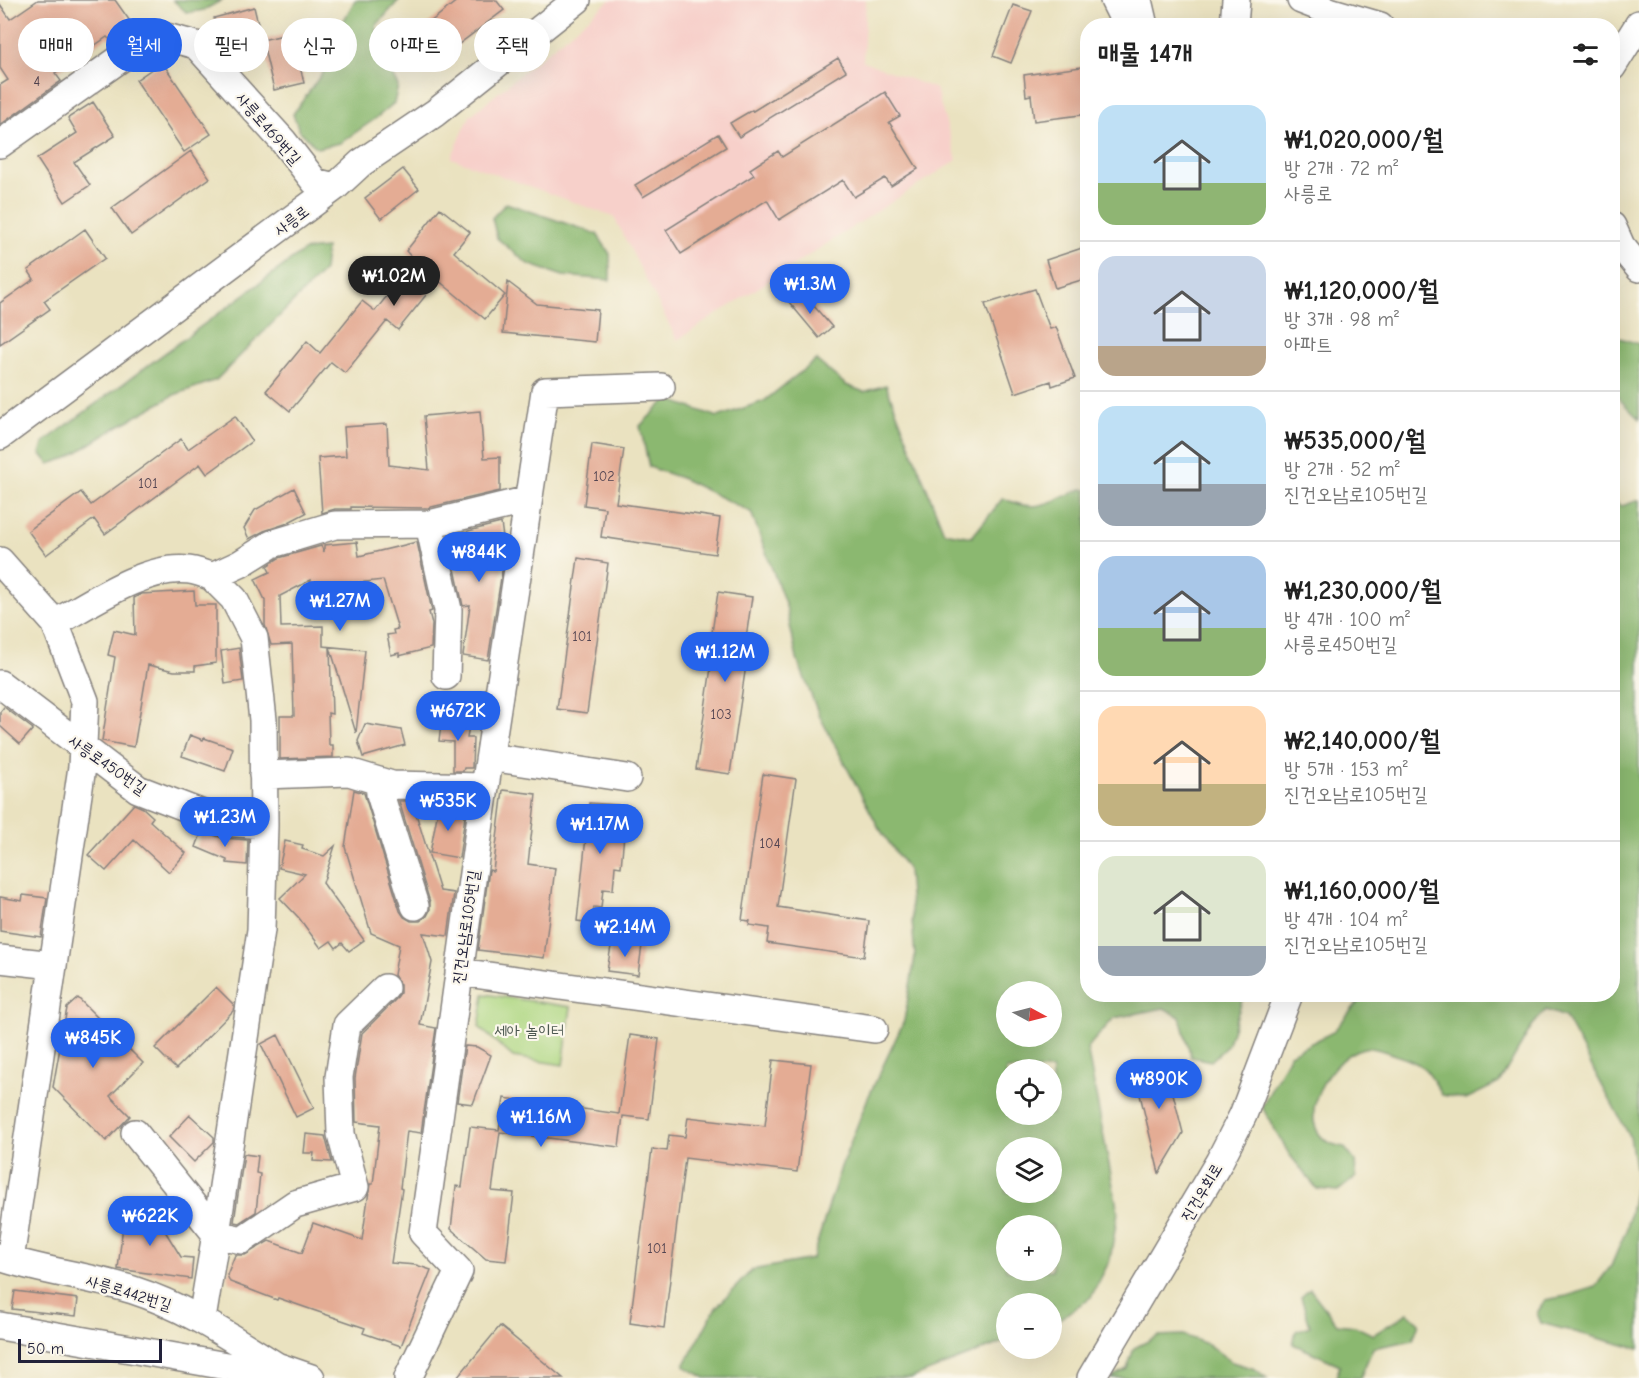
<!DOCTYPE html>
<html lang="ko">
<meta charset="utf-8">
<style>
body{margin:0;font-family:"Comic Neue","Poor Story",sans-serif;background:#f2f2f2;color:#222;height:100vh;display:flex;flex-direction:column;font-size:22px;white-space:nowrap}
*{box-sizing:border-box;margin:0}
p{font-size:20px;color:#767676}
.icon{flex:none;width:33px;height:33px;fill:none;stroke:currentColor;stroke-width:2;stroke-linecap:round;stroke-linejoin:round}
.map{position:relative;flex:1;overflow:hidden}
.drawer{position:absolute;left:1080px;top:18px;width:540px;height:984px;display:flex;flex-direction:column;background:#fff;border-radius:24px;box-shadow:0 6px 24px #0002}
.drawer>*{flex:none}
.banner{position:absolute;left:18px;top:18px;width:570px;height:54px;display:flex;gap:12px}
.needle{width:39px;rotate:97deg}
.buttons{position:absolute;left:996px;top:981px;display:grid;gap:12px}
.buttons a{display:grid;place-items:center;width:66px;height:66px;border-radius:50%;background:#fff;box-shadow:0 6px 24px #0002;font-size:30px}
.scale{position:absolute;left:18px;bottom:15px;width:144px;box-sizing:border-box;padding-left:6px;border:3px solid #22223b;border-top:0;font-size:16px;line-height:21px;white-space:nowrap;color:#22223b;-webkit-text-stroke:4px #fbf7ec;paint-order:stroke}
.price{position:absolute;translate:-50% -51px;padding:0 14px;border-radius:21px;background:#2563eb;color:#fff;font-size:20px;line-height:39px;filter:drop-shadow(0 2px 3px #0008)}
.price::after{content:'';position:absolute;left:50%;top:36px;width:18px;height:14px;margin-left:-9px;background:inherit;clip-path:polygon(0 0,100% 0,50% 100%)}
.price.current{background:#222;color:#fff}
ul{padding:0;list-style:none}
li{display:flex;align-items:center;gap:18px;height:150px;padding:0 18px}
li+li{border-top:2px solid #e0e0e0}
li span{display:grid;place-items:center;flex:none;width:168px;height:120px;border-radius:18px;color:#555}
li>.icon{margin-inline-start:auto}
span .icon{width:72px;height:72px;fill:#fffc;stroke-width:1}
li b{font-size:26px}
h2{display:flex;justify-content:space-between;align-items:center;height:72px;padding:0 18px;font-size:26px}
.pill{padding:0 21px;border-radius:27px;background:#fff;box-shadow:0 6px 24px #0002;font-size:21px;line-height:54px}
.pill.current{background:#2563eb;color:#fff}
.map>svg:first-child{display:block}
.built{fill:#f7d0ca}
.green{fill:#afd782;stroke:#687c5e;stroke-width:1.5}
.forest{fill:#8bb870;stroke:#566d56;stroke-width:1.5;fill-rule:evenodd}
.building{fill:#e4ac94}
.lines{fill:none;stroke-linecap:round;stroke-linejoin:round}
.minor-casing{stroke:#86827e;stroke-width:30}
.minor{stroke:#fff;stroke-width:27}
.labels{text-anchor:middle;stroke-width:4.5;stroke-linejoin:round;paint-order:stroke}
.number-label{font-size:14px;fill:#524451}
.street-label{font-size:16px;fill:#22223b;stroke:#fbf7ec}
.park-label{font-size:16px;fill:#4c5850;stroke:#fbf7ec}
</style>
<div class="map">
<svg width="1639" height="1378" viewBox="0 0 1639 1378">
<rect width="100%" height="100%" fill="#fbf7ec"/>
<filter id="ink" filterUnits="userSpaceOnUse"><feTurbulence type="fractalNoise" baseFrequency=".0167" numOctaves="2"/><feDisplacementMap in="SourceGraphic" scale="12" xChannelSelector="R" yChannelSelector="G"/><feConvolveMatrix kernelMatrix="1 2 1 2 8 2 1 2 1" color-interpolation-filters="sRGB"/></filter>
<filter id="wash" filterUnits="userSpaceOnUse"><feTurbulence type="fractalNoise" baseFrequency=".008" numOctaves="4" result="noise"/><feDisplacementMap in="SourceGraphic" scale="24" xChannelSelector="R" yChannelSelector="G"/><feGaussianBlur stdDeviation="1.35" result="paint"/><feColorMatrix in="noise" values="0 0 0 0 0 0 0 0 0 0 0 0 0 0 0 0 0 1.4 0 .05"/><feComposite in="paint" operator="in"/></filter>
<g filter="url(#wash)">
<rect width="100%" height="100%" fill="#eae2c0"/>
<path class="built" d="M 610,0 L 866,0 L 863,61 L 936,89 L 957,160 L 677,340 L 614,217 L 451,158 L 470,116 Z"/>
<path class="green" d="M 484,994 L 571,1007 L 563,1065 L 513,1057 L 479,1027 Z"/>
<path class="forest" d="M 173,0 L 222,0 L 204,10 L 187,13 Z
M 355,0 L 399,0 L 376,26 L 385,61 L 398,86 L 394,103 L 375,119 L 340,143 L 317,148 L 299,130 L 293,114 L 326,68 L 333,40 Z
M 506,203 L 597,234 L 610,254 L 610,280 L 563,276 L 528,264 L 497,238 L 492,218 Z
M 326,248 L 324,271 L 216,380 L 174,395 L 117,427 L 68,458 L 49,464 L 40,453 L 44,442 L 305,250 Z
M 1613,336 L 1639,344 L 1639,419 L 1613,393 Z
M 816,360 L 846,385 L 864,392 L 886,385 L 944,532 L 972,537 L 1003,498 C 1037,515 1050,501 1082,489 L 1087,490 L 1088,994 L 1244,995 L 1227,1046 L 1211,1061 L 1191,1057 L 1180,1017 L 1164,1008 L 1114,1018 L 1087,1048 L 1118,1212 L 1110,1260 L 1091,1297 L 1052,1324 L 1052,1304 L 1006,1304 L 1006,1341 L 912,1378 L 705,1378 L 684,1366 L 715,1309 L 752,1270 L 812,1259 L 841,1167 L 867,1100 L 904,1021 L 915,957 L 908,870 L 879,828 L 819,715 L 797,659 L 786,606 L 751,512 L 681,478 L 649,467 L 640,426 L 667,399 L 718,417 L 764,401 ZM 1006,992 L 1052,992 L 1052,1036 L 1006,1036 ZM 1006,1070 L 1052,1070 L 1052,1114 L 1006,1114 ZM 1006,1148 L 1052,1148 L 1052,1192 L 1006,1192 ZM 1006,1226 L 1052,1226 L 1052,1270 L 1006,1270 Z
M 1613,500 L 1622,506 L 1639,500 L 1639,1349 L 1541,1323 L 1537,1313 L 1545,1300 L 1567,1296 L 1595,1287 L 1611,1266 L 1627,1228 L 1637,1178 L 1630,1137 L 1565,1017 L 1546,1010 L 1532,1026 L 1499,1083 L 1466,1099 L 1442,1095 C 1427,1069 1425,1064 1395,1055 C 1387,1052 1372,1047 1364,1048 C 1323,1057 1285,1139 1344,1147 L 1355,1161 L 1356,1177 L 1338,1191 L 1317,1189 L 1289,1154 L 1262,1107 L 1290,1054 L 1333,1032 L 1360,1000 L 1362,995 L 1612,994 Z
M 1310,1289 L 1337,1324 L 1355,1326 L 1373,1335 L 1408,1313 L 1419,1323 L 1413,1340 L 1373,1348 L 1360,1378 L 1336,1378 L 1340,1365 L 1293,1344 L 1296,1331 L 1310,1326 L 1301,1297 Z
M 1183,1335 L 1207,1344 L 1232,1362 L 1255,1369 L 1267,1378 L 1110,1378 L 1127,1369 L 1134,1348 L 1158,1336 Z"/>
<g id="blocks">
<path class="building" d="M 38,0 L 115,0 L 132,24 L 109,39 L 107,37 L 55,73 L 61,81 L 0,125 L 0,85 L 8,80 L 0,68 L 0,4 L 10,19 Z
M 458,0 L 496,0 L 504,10 L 426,69 L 405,42 Z
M 1013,5 L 1032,11 L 1011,63 L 993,56 Z
M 254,7 L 261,36 L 222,46 L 214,18 Z
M 292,33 L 304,83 L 274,90 L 262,40 Z
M 838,58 L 846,71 L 739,137 L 730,123 L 752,110 L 753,111 Z
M 162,62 L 211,134 L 184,152 L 136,80 Z
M 1088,66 L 1088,114 L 1034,121 L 1031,95 L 1026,96 L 1024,75 Z
M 885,92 L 900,116 L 889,122 L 918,169 L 891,186 L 885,178 L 854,197 L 843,180 L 779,220 L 767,200 L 681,254 L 666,230 L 754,175 L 750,169 L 778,151 L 782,157 Z
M 93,102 L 115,136 L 74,162 L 90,185 L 65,202 L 37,159 L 77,133 L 68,118 Z
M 718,134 L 726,147 L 643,197 L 635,185 Z
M 191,151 L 210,178 L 131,235 L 112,208 Z
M 403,169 L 419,189 L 381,219 L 365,198 Z
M 440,208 L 470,232 L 454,252 L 505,295 L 485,319 L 438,280 L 398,330 L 387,321 L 345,373 L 331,362 L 290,411 L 266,391 L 307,341 L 320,353 L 362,301 L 375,311 L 415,261 L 406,251 Z
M 85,229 L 105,258 L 44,301 L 50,309 L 0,344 L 0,303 L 34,279 L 28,270 Z
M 1088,246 L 1088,278 L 1055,288 L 1046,260 Z
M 508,282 L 537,304 L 598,310 L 595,342 L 503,333 Z
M 1035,289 L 1050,329 L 1056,327 L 1075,378 L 1052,386 L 1051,381 L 1015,393 L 985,304 Z
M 801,291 L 832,327 L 819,338 L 789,302 Z
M 480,411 L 484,458 L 500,457 L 500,491 L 427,508 L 351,507 L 351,509 L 335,509 L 322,513 L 318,458 L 346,456 L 344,427 L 387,424 L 389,465 L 429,470 L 424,416 Z
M 235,416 L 252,441 L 207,474 L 200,464 L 105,534 L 94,519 L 46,555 L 28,531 L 81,492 L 91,505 L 181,439 L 188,449 Z
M 592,444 L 624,449 L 616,503 L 720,518 L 715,554 L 601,537 L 605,508 L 584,505 Z
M 294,488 L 306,513 L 285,524 L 264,531 L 249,539 L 244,528 L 255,510 Z
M 501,523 L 505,552 L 488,660 L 463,656 L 470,605 L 463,606 L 448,536 Z
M 357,542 L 359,556 L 417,542 L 432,611 L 429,612 L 432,624 L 431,648 L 399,656 L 399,653 L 391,655 L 387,635 L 394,634 L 393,630 L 398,629 L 383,580 L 311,588 L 311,580 L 280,596 L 281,627 L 323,626 L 323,646 L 365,650 L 356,733 L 330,647 L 332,714 L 328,713 L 329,745 L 333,745 L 333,757 L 280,759 L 280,716 L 294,716 L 292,644 L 271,645 L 265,625 L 265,600 L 255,579 L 270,572 L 267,566 L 279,558 L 321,546 L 324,552 L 324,545 Z
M 578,558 L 608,563 L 587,713 L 557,709 Z
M 194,591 L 195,605 L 216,605 L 216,663 L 195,666 L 195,671 L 174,671 L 148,665 L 134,747 L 102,741 L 115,657 L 108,655 L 114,630 L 135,635 L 134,598 L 141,594 Z
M 718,592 L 752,597 L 743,658 L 747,658 L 730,774 L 696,769 L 713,654 L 709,653 Z
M 239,648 L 243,681 L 225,684 L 221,651 Z
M 4,707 L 33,729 L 20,744 L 0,726 L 0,712 Z
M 454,714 L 455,717 L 470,719 L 467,738 L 473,738 L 472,768 L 464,768 L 463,771 L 453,771 L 453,742 L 439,741 L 441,725 Z
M 365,724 L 401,730 L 405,745 L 363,757 L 358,741 Z
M 190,735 L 203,740 L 204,738 L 233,748 L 225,771 L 182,756 Z
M 763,774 L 796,779 L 778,907 L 869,921 L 864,957 L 767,943 L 769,928 L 749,925 L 750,921 L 742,920 Z
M 354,790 L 364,793 L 400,911 L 404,917 L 411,921 L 420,921 L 427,916 L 430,910 L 430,902 L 399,801 L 412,801 L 440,891 L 454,893 L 448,936 L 423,933 L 432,962 L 420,1025 L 436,1028 L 421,1133 L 407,1131 L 400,1188 L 402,1189 L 391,1263 L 416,1265 L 431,1270 L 401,1346 L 363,1333 L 365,1328 L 278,1298 L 277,1300 L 230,1282 L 227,1275 L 235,1255 L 245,1255 L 269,1241 L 302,1253 L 313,1223 L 362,1240 L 370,1184 L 373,1184 L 380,1125 L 356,1122 L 355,1078 L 362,1033 L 396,999 L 400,993 L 400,985 L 394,975 L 399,945 L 371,933 L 345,847 Z
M 503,790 L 536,794 L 528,864 L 555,868 L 544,958 L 478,950 L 489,870 L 493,871 Z
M 589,803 L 618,805 L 618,812 L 626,813 L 621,867 L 615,866 L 613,890 L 603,889 L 601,908 L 594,907 L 592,923 L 577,921 L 587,828 L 581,828 L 582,811 L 588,812 Z
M 134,804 L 143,808 L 153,817 L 150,821 L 186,853 L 169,872 L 134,840 L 106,871 L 88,855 Z
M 439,805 L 460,809 L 465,816 L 459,858 L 430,853 Z
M 202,831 L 222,838 L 248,840 L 247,865 L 227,863 L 227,860 L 196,847 Z
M 285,841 L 303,845 L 302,849 L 324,856 L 335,846 L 323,883 L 364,940 L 349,951 L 342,943 L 336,948 L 331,941 L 321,948 L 299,918 L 280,898 L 305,874 L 279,868 Z
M 23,895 L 47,898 L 41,937 L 0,931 L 0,897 L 22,901 Z
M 612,940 L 642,945 L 638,975 L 607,971 Z
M 216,987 L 234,1005 L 233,1011 L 176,1069 L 155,1048 Z
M 78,998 L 143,1063 L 110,1096 L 130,1116 L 106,1141 L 53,1087 L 67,1008 Z
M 278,1035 L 314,1108 L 296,1117 L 261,1044 Z
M 630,1035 L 659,1039 L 649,1119 L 623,1116 L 619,1147 L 500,1132 L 492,1191 L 514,1193 L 506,1261 L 486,1259 L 451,1229 L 456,1186 L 462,1187 L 470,1127 L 499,1130 L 504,1098 L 619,1114 Z
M 465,1046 L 477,1047 L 491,1055 L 473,1104 L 457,1102 Z
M 773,1060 L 811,1064 L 797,1172 L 685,1158 L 664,1328 L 630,1323 L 652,1149 L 667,1151 L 669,1135 L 685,1137 L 688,1117 L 765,1126 Z
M 1165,1062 L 1183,1133 L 1159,1173 L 1134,1070 Z
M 190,1115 L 214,1137 L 214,1142 L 194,1162 L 169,1137 Z
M 306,1134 L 325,1136 L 332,1162 L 313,1161 L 314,1153 L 304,1153 Z
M 244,1154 L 258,1156 L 256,1173 L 260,1174 L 256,1212 L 239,1223 L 234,1222 Z
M 125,1207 L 152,1210 L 181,1257 L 193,1258 L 191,1279 L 118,1269 Z
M 15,1291 L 78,1299 L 76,1316 L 12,1309 Z
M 500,1326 L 563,1378 L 457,1378 Z"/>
</g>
</g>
<g filter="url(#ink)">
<use href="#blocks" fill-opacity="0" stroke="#86827e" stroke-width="1.5"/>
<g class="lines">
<g class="minor-casing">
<path id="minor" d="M 1114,0 L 1127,26
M 1138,0 L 1144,26
M 1301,0 L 1332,12 L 1380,26
M 1234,26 L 1236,0
M 1612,67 L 1639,24
M 0,144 L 155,34 L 196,45 L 283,141 L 315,182 L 335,187
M 1612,226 L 1621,246 L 1639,268
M 0,436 L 335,187 L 361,163 L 435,113 L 577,0
M 429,524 L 448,610 L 446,676
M 0,561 L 55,623 C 91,603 147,564 189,570 C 197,571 205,574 212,577 L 240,564 L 272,544 L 335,525 L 429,524 L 528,500
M 0,684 L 138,789 L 224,822 L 264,825
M 490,757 L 627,778
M 263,775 L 349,772 L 392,785 L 485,787
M 379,781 L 380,794 L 415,906
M 0,959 L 53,965
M 459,972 L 874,1029
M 135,1133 L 216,1234 L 242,1240 L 295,1204 L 355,1187 L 341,1134 L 339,1077 L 347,1025 L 385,988
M 0,1257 C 43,1272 90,1276 133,1290 C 186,1307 231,1338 278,1367
M 10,1260 L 82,767 L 85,701 L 55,623
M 202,1319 L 216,1234 L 261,930 L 264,825 L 263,720 L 254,638 L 234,599 L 212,577
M 0,1326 L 232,1367 L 279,1367 L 311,1378
M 408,1378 L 459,1271 L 423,1233 L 485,787 L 545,391 L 661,387
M 1091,1378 L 1219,1162 L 1243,1115 L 1289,994"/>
</g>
<use href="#minor" class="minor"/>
</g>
</g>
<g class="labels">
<g class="number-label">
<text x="37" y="86">4</text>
<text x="604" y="481">102</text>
<text x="148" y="488">101</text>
<text x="582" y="641">101</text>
<text x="721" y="719">103</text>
<text x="770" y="848">104</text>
<text x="657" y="1253">101</text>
</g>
<g class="street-label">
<text transform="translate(269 128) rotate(49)" y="6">사릉로469번길</text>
<text transform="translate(291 220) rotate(-37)" y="6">사릉로</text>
<text transform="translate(108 764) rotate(35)" y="6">사릉로450번길</text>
<text transform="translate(465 927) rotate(-82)" y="6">진건오남로105번길</text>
<text transform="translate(1201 1192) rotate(-59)" y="6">진건우회로</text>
<text transform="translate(129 1292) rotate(17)" y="6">사릉로442번길</text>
</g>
<g class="park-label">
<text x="529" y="1036">세아 놀이터</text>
</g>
</g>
</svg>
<div class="buttons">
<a><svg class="needle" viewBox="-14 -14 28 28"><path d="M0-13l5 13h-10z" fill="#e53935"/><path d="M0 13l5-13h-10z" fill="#767676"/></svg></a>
<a><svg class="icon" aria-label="locate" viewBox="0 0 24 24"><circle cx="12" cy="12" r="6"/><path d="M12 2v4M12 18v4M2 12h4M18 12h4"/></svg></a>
<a><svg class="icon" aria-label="layers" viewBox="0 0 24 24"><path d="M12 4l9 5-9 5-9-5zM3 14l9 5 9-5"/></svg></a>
<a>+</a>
<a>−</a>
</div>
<div class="scale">50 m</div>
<b class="price current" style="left:394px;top:307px">₩1.02M</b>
<b class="price" style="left:810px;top:315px">₩1.3M</b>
<b class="price" style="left:479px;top:583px">₩844K</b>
<b class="price" style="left:340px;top:632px">₩1.27M</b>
<b class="price" style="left:725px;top:683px">₩1.12M</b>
<b class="price" style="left:458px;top:742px">₩672K</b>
<b class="price" style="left:448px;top:832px">₩535K</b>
<b class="price" style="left:225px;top:848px">₩1.23M</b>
<b class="price" style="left:600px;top:855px">₩1.17M</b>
<b class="price" style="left:625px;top:958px">₩2.14M</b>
<b class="price" style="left:93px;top:1069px">₩845K</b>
<b class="price" style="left:1159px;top:1110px">₩890K</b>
<b class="price" style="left:541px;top:1148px">₩1.16M</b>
<b class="price" style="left:150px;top:1247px">₩622K</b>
<div class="banner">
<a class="pill">매매</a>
<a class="pill current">월세</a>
<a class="pill">필터</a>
<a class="pill">신규</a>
<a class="pill">아파트</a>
<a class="pill">주택</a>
</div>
<section class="drawer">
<h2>매물 14개<svg class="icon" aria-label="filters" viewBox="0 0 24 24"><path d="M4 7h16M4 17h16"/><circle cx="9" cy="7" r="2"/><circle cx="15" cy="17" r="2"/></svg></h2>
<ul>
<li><span style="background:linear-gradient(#bfe0f5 65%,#8fb573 0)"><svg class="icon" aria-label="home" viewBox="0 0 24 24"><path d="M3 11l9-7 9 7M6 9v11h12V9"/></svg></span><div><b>₩1,020,000/월</b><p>방 2개 · 72 m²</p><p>사릉로</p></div></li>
<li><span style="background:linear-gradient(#c9d6e8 75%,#b9a48a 0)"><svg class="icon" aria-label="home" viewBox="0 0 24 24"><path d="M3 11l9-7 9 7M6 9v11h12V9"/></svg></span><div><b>₩1,120,000/월</b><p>방 3개 · 98 m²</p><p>아파트</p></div></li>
<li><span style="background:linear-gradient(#bfe0f5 65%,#9aa5b1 0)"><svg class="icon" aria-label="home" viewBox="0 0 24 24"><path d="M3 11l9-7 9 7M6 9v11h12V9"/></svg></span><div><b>₩535,000/월</b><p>방 2개 · 52 m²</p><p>진건오남로105번길</p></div></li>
<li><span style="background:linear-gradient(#a9c7e8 60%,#8fb573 0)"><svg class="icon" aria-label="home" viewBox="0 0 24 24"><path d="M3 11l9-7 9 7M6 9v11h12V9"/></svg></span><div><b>₩1,230,000/월</b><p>방 4개 · 100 m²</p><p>사릉로450번길</p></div></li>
<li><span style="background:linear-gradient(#ffd9b3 65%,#c2b280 0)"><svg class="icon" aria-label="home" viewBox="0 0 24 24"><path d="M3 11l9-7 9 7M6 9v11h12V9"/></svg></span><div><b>₩2,140,000/월</b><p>방 5개 · 153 m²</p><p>진건오남로105번길</p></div></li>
<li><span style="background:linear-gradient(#dfe7d0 75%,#9aa5b1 0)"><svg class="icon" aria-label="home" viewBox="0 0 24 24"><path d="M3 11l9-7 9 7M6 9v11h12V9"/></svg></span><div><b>₩1,160,000/월</b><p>방 4개 · 104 m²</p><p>진건오남로105번길</p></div></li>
</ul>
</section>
</div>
